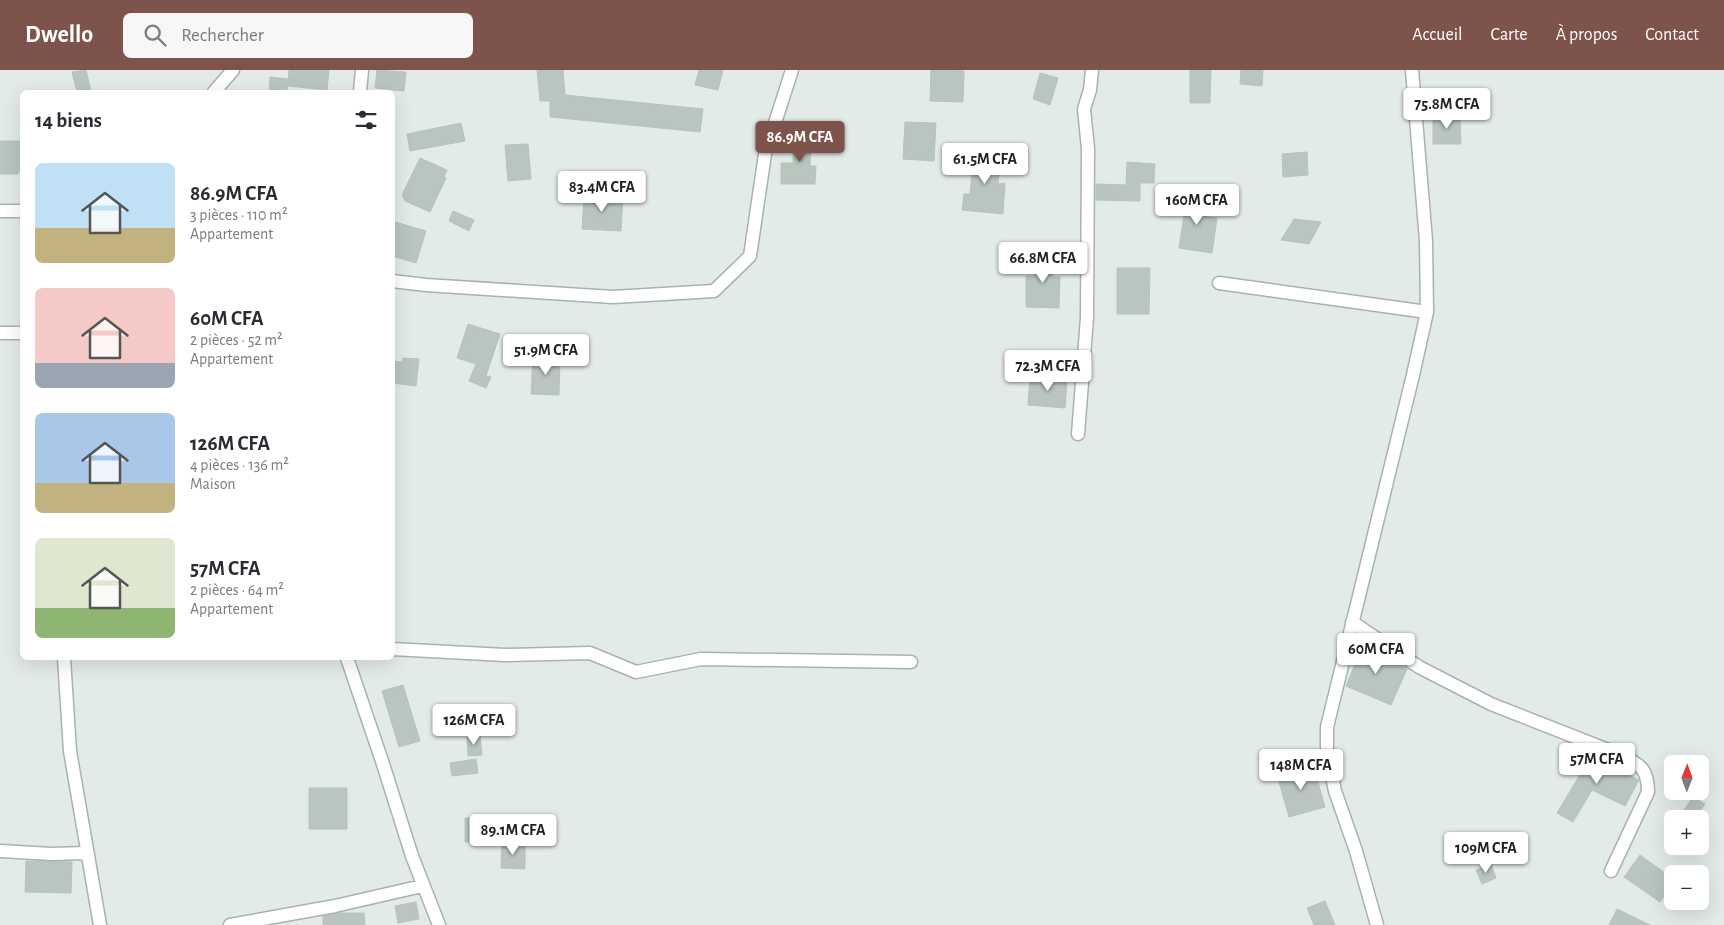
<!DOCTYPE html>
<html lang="fr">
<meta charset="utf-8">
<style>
body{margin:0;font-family:"Alegreya Sans",sans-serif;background:#f7f7f7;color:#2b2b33;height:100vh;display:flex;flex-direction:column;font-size:19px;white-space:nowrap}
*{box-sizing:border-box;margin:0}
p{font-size:16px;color:#7c7c81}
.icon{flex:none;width:28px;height:28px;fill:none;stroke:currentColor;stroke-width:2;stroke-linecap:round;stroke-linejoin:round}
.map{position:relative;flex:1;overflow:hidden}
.drawer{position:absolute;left:20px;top:20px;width:375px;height:570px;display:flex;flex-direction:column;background:#fff;border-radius:8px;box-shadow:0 5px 20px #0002}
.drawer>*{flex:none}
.needle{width:32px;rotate:1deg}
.tools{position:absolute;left:1664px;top:685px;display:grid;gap:10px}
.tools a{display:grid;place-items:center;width:45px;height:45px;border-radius:8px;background:#fff;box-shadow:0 5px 20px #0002;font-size:25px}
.price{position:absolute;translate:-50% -42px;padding:0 11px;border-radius:5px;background:#fff;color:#222;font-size:16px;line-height:32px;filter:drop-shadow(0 1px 2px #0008)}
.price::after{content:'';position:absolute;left:50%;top:30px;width:15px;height:11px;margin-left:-8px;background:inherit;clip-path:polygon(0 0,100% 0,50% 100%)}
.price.selected{background:#7e534b;color:#fff}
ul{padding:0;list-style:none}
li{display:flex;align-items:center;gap:15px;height:125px;padding:0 15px}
li span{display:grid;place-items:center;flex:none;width:140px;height:100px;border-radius:8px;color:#555}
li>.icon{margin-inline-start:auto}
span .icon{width:60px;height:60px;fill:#fffc;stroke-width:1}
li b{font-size:21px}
h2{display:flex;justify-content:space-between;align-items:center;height:60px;padding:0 15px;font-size:21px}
header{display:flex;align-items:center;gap:30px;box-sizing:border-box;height:70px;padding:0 25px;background:#7e534b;color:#fff}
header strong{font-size:24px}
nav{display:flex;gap:28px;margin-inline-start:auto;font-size:18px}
.search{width:350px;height:45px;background:#f7f7f7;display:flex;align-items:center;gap:12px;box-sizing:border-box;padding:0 18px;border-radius:8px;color:#7c7c81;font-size:19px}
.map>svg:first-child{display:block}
.building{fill:#b9c6c0;stroke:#b6c4be}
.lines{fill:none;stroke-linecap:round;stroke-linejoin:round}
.street-casing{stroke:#a6b3ae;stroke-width:15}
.street{stroke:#fff;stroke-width:12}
</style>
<header>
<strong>Dwello</strong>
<div class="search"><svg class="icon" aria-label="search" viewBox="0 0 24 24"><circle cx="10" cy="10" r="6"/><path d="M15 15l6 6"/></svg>Rechercher</div>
<nav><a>Accueil</a><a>Carte</a><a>À propos</a><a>Contact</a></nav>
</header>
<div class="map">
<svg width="1724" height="855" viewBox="0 0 1724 855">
<rect width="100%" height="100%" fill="#e3ebe7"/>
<path class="building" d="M 86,0 L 91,22 L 77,22 L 72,2 Z
M 289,0 L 329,0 L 327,20 L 288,16 Z
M 377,0 L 406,2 L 404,21 L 375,18 Z
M 537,0 L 563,0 L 565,25 L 703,39 L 700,62 L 550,47 L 550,31 L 540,31 Z
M 699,0 L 723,0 L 718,20 L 695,15 Z
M 931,0 L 964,1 L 963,32 L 930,31 Z
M 1190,0 L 1211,0 L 1210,33 L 1190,33 Z
M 1241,0 L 1263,0 L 1262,16 L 1240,14 Z
M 1040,3 L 1058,8 L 1050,35 L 1033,29 Z
M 270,7 L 288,9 L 287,22 L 269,21 Z
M 1433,45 L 1460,45 L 1461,74 L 1433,74 Z
M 905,52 L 936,53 L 934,91 L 903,89 Z
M 461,53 L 465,71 L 410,81 L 407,64 Z
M 794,63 L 811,64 L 810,96 L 816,96 L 815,114 L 781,114 L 781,93 L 793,93 Z
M 0,71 L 22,71 L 22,102 L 18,101 L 18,104 L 0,104 Z
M 528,74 L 531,109 L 508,111 L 505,75 Z
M 974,81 L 1001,84 L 998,114 L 1005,113 L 1003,144 L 962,140 L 964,124 L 970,124 Z
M 1307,82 L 1308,105 L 1283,107 L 1282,84 Z
M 420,88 L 447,100 L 444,107 L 446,108 L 430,142 L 405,131 L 402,125 Z
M 1127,92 L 1155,94 L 1154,113 L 1140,113 L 1140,131 L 1096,130 L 1096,114 L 1126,115 Z
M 1185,121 L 1202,123 L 1200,146 L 1217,148 L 1212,183 L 1179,178 L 1185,139 L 1183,139 Z
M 584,124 L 623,126 L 621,161 L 582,159 Z
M 453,141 L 474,150 L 469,161 L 449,151 Z
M 1294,149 L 1321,152 L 1309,174 L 1281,170 Z
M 392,151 L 426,161 L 416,193 L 392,186 Z
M 1037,182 L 1054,183 L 1052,207 L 1060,207 L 1059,238 L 1026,237 L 1026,206 L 1035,206 Z
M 1117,198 L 1150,198 L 1149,244 L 1117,244 Z
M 468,254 L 500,264 L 486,306 L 491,307 L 486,318 L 469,311 L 476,294 L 457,288 Z
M 533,287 L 560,289 L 559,325 L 531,324 Z
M 403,288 L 419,289 L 416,316 L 392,313 L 392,291 L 402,292 Z
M 1030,307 L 1067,310 L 1065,338 L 1028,335 Z
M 1364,572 L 1407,599 L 1391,635 L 1346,616 Z
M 403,615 L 420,671 L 399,677 L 382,621 Z
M 480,666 L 482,685 L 468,686 L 467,667 Z
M 1583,681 L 1639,710 L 1625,736 L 1592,720 L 1573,752 L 1557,743 L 1584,698 L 1577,694 Z
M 476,689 L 478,703 L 452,706 L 450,693 Z
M 1313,694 L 1325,737 L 1289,747 L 1277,705 Z
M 309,718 L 347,718 L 347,759 L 309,759 Z
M 1693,727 L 1705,734 L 1695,749 L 1678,749 Z
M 465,748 L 488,748 L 488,772 L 465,772 Z
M 502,774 L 525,774 L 525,799 L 501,798 Z
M 1640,785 L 1672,808 L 1672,815 L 1660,832 L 1624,807 Z
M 26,791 L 72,792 L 71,823 L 25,822 Z
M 1491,794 L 1496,808 L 1482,814 L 1476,800 Z
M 1325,831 L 1335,855 L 1314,855 L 1307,838 Z
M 416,832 L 419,849 L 398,853 L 395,836 Z
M 1617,839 L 1650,855 L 1609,855 Z
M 340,843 L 364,843 L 365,855 L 323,855 L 323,846 Z"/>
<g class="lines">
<g class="street-casing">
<path id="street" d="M 214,22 L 233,0
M 360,22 L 362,0
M 0,141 L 22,141
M 392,211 L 426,215 L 613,227 L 714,221 L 750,186 L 765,84 L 792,0
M 1219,213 L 1427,242
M 0,263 L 22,263
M 1078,364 L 1087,248 L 1088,79 L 1084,39 L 1090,20 L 1092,0
M 1352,552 L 1419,597 L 1491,634 L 1621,685 C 1640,695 1648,698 1648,722 L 1611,801
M 392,579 L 505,585 L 590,583 L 636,602 L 701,589 L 911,592
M 64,588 L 70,681 L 100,855
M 347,588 L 383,694 L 412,786 L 439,855
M 0,781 L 52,784 L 86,783
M 230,855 L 335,836 L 422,816
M 1377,855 L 1356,781 L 1335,721 L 1327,682 L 1327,657 L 1413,305 L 1427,242 L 1426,171 L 1412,0"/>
</g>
<use href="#street" class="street"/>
</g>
</svg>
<div class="tools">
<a><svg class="needle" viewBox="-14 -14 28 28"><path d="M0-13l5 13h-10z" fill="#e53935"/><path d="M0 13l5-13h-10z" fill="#7c7c81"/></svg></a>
<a>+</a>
<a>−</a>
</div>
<b class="price" style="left:1447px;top:60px">75.8M CFA</b>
<b class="price selected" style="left:800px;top:93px">86.9M CFA</b>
<b class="price" style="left:985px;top:115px">61.5M CFA</b>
<b class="price" style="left:602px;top:143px">83.4M CFA</b>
<b class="price" style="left:1197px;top:156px">160M CFA</b>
<b class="price" style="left:1043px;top:214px">66.8M CFA</b>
<b class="price" style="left:546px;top:306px">51.9M CFA</b>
<b class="price" style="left:1048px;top:322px">72.3M CFA</b>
<b class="price" style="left:1376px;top:605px">60M CFA</b>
<b class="price" style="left:474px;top:676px">126M CFA</b>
<b class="price" style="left:1597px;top:715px">57M CFA</b>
<b class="price" style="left:1301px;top:721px">148M CFA</b>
<b class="price" style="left:513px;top:786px">89.1M CFA</b>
<b class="price" style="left:1486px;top:804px">109M CFA</b>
<section class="drawer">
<h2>14 biens<svg class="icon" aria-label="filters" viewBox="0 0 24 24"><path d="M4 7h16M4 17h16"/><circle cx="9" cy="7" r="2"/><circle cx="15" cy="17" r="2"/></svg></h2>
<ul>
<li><span style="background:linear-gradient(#bfe0f5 65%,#c2b280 0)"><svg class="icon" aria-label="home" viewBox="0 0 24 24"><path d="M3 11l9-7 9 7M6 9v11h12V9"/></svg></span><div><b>86.9M CFA</b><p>3 pièces · 110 m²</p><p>Appartement</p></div></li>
<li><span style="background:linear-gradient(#f6c9c9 75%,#9aa5b1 0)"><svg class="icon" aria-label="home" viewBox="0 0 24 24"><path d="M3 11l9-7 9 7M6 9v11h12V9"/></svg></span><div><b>60M CFA</b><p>2 pièces · 52 m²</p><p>Appartement</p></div></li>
<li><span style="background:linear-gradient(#a9c7e8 70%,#c2b280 0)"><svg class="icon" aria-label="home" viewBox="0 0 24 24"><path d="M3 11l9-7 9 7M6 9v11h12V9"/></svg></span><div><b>126M CFA</b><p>4 pièces · 136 m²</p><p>Maison</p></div></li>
<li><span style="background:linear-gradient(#dfe7d0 70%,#8fb573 0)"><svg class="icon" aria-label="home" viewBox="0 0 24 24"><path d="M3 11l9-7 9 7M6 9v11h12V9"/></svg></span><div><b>57M CFA</b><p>2 pièces · 64 m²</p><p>Appartement</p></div></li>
</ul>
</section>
</div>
